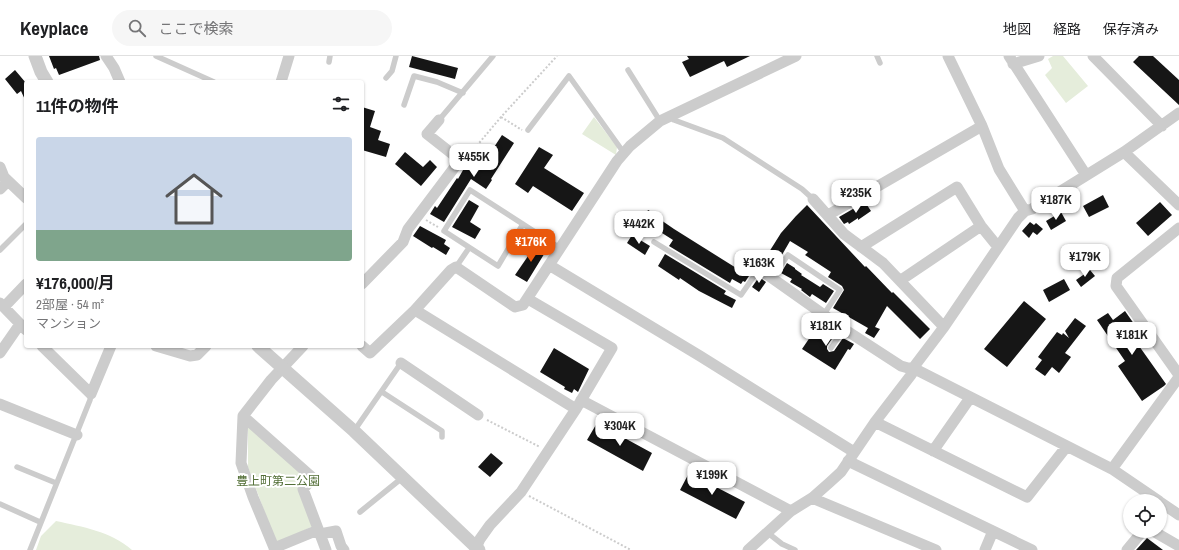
<!DOCTYPE html>
<html lang="ja">
<meta charset="utf-8">
<style>
body{margin:0;font-family:"Archivo Narrow","Noto Sans JP",sans-serif;background:#f6f6f6;color:#202124;height:100vh;display:flex;flex-direction:column;font-size:15px;white-space:nowrap}
*{box-sizing:border-box;margin:0}
p{font-size:13px;color:#757577}
.icon{flex:none;width:22px;height:22px;fill:none;stroke:currentColor;stroke-width:2;stroke-linecap:round;stroke-linejoin:round}
.map{position:relative;flex:1;overflow:hidden}
.panel{position:absolute;left:24px;top:24px;width:340px;height:268px;display:flex;flex-direction:column;background:#fff;border-radius:4px;box-shadow:0 1px 3px #0004}
.panel>*{flex:none}
.controls{position:absolute;left:1123px;top:438px;display:grid;gap:8px}
.controls a{display:grid;place-items:center;width:44px;height:44px;border-radius:50%;background:#fff;box-shadow:0 1px 3px #0004;font-size:20px}
.price{position:absolute;translate:-50% -34px;padding:0 9px;border-radius:8px;background:#fff;color:#222;font-size:13px;line-height:26px;filter:drop-shadow(0 1px 2px #0008)}
.price::after{content:'';position:absolute;left:50%;top:24px;width:12px;height:9px;margin-left:-6px;background:inherit;clip-path:polygon(0 0,100% 0,50% 100%)}
.price.on{background:#ea580c;color:#fff}
ul{padding:0;list-style:none}
li{display:grid;align-content:center;gap:8px;height:212px;padding:0 12px}
li span{display:grid;place-items:center;height:124px;border-radius:4px;color:#555}
li>.icon{margin-inline-start:auto}
span .icon{width:72px;height:72px;fill:#fffc;stroke-width:1}
li b{font-size:17px}
h2{display:flex;justify-content:space-between;align-items:center;height:48px;padding:0 12px;font-size:17px}
header{display:flex;align-items:center;gap:24px;box-sizing:border-box;height:56px;padding:0 20px;background:#fff;border-bottom:1px solid #e0e0e0}
header strong{font-size:19px}
nav{display:flex;gap:22px;margin-inline-start:auto;font-size:14px}
.search{width:280px;height:36px;background:#f6f6f6;display:flex;align-items:center;gap:10px;box-sizing:border-box;padding:0 14px;border-radius:22px;color:#757577;font-size:15px}
.map>svg:first-child{display:block}
.green{fill:#e5eddb}
.building{fill:#161616}
.lines{fill:none;stroke-linecap:round;stroke-linejoin:round}
.path{stroke:#ccc;stroke-width:2;stroke-dasharray:2 2;stroke-linecap:butt}
.service{stroke:#ccc;stroke-width:5.5}
.minor{stroke:#ccc;stroke-width:11}
.tertiary{stroke:#ccc;stroke-width:13}
.labels{text-anchor:middle;stroke-width:4;stroke-linejoin:round;paint-order:stroke}
.park-label{font-size:12px;fill:#536f37;stroke:#fff}
</style>
<header>
<strong>Keyplace</strong>
<div class="search"><svg class="icon" aria-label="search" viewBox="0 0 24 24"><circle cx="10" cy="10" r="6"/><path d="M15 15l6 6"/></svg>ここで検索</div>
<nav><a>地図</a><a>経路</a><a>保存済み</a></nav>
</header>
<div class="map">
<svg width="1179" height="494" viewBox="0 0 1179 494">
<rect width="100%" height="100%" fill="#fff"/>
<path class="green" d="M 1053,0 L 1063,0 L 1088,30 L 1066,47 L 1045,19 L 1052,12 L 1048,3 Z
M 594,61 L 617,91 L 616,99 L 582,78 Z
M 248,369 L 306,420 L 313,470 L 280,486 L 275,484 L 248,411 Z
M 56,465 C 83,471 110,475 132,494 L 36,494 L 41,480 Z"/>
<path class="building" d="M 49,0 L 99,0 L 100,4 L 59,19 L 56,12 L 54,13 Z
M 412,0 L 458,12 L 455,23 L 409,11 Z
M 687,0 L 750,0 L 727,11 L 724,5 L 690,21 L 682,6 L 689,3 Z
M 1139,0 L 1153,0 L 1179,24 L 1179,49 L 1133,6 Z
M 15,14 L 26,27 L 26,46 L 21,35 L 17,38 L 5,23 Z
M 362,51 L 375,55 L 370,71 L 381,75 L 378,84 L 390,88 L 386,101 L 362,94 Z
M 502,79 L 514,87 L 491,123 L 492,124 L 486,133 L 471,123 L 444,166 L 430,158 L 435,150 L 437,152 L 457,122 L 458,123 L 467,107 L 479,114 Z
M 539,91 L 553,99 L 544,112 L 584,137 L 572,155 L 533,130 L 528,137 L 515,128 Z
M 405,96 L 423,111 L 430,104 L 437,111 L 421,130 L 395,108 Z
M 1103,139 L 1109,151 L 1089,161 L 1083,150 Z
M 469,144 L 479,150 L 470,166 L 481,173 L 475,183 L 452,171 Z
M 865,146 L 871,155 L 858,164 L 858,162 L 849,168 L 848,166 L 844,168 L 839,161 Z
M 1160,146 L 1172,159 L 1148,180 L 1136,167 Z
M 807,149 L 865,211 L 866,210 L 892,237 L 893,236 L 930,273 L 920,283 L 887,250 L 875,271 L 880,273 L 874,282 L 865,277 L 868,272 L 833,252 L 844,234 L 842,230 L 828,221 L 831,216 L 805,199 L 808,196 L 790,185 L 775,211 L 764,204 L 781,177 L 796,160 Z
M 648,154 L 659,160 L 658,162 L 674,173 L 749,220 L 745,226 L 743,225 L 741,228 L 732,223 L 730,227 L 669,190 L 673,184 L 651,170 L 651,171 L 642,166 Z
M 1061,156 L 1066,165 L 1051,174 L 1046,165 Z
M 1030,166 L 1034,169 L 1036,167 L 1043,173 L 1037,179 L 1033,176 L 1029,182 L 1022,175 Z
M 420,170 L 446,184 L 444,188 L 450,192 L 446,199 L 433,191 L 432,192 L 413,180 Z
M 632,179 L 650,190 L 645,199 L 627,187 Z
M 537,187 L 546,192 L 545,194 L 546,195 L 527,226 L 515,219 Z
M 665,198 L 726,235 L 724,238 L 736,244 L 732,252 L 699,235 L 680,222 L 679,224 L 658,210 Z
M 787,207 L 795,212 L 795,213 L 802,218 L 801,219 L 820,231 L 823,228 L 834,235 L 826,247 L 812,238 L 810,241 L 801,234 L 802,233 L 790,226 L 792,223 L 781,217 Z
M 1090,214 L 1095,220 L 1081,231 L 1076,224 Z
M 759,221 L 766,226 L 759,236 L 752,231 Z
M 1064,223 L 1070,234 L 1049,246 L 1043,234 Z
M 1024,245 L 1046,263 L 1007,311 L 984,293 Z
M 1125,255 L 1139,275 L 1132,280 L 1166,328 L 1164,330 L 1142,345 L 1118,310 L 1125,305 L 1097,264 L 1108,257 L 1113,264 Z
M 1075,262 L 1086,270 L 1065,297 L 1071,301 L 1059,317 L 1052,311 L 1045,320 L 1035,313 L 1042,304 L 1038,301 L 1057,276 L 1062,279 L 1063,277 L 1069,282 L 1065,275 Z
M 819,268 L 823,270 L 824,268 L 836,277 L 827,290 L 827,293 L 829,296 L 834,295 L 843,282 L 854,288 L 850,294 L 848,293 L 835,314 L 802,293 Z
M 554,292 L 589,313 L 578,336 L 574,333 L 572,337 L 564,333 L 565,331 L 540,316 Z
M 597,367 L 652,397 L 643,415 L 587,384 Z
M 491,397 L 503,407 L 490,421 L 478,411 Z
M 689,417 L 745,446 L 736,463 L 680,434 Z
M 1147,482 L 1163,494 L 1136,494 Z"/>
<g class="lines">
<path class="path" d="M 501,61 L 522,74
M 469,99 L 501,61 L 557,0
M 426,164 L 438,171
M 487,364 L 540,391
M 529,440 L 631,494"/>
<path class="service" d="M 156,0 L 214,26
M 877,0 L 880,7
M 329,6 L 330,0
M 628,14 L 660,65
M 386,22 L 392,15 L 396,0
M 404,49 L 414,20 L 437,26 L 463,37
M 669,60 L 674,64 L 723,82 L 802,133 L 813,143
M 439,64 L 493,0
M 528,74 L 569,20 L 624,97
M 523,168 L 498,210 L 444,175 L 470,134 L 560,192
M 654,186 L 741,239 L 759,213
M 0,194 L 26,168
M 456,211 L 469,192
M 772,222 L 788,199 L 840,234 L 824,258
M 831,292 L 844,273
M 382,336 L 442,375 L 442,381
M 354,375 L 401,307
M 17,411 L 56,427
M 0,448 L 40,466
M 360,456 L 402,422
M 768,477 L 782,488 L 795,494
M 30,494 L 90,344 L 91,338"/>
<path class="minor" d="M 106,0 L 114,12 L 120,26
M 948,0 L 982,70 L 999,113 L 1025,155
M 1009,0 L 1086,119
M 1093,0 L 1162,70
M 1013,8 L 1039,0
M 281,26 L 289,0
M 1124,96 L 1179,149
M 0,111 L 4,121 L 26,142
M 0,133 L 8,125
M 813,143 L 844,178 L 883,207 L 944,271
M 828,159 L 982,70
M 1179,172 L 1117,222 L 1116,230 L 1179,319
M 861,191 L 957,131 L 981,170 L 998,191
M 549,209 L 700,300 L 854,396
M 759,213 L 844,273 L 901,310 L 908,312 L 913,312 L 1112,413 L 1159,445
M 901,224 L 981,170
M 362,228 L 403,186 L 408,173 L 460,104 L 427,78 L 439,64
M 0,247 L 26,274
M 4,251 L 26,228
M 415,254 L 576,353
M 42,290 L 91,338 L 111,290
M 156,290 L 190,300 L 197,299 L 206,290
M 362,290 L 370,297 L 415,254 L 451,214 L 456,211 L 515,251 L 523,249 L 617,105 L 630,90 L 660,65 L 796,0
M 0,297 L 20,268
M 401,307 L 478,359
M 581,344 L 791,455
M 0,348 L 77,379
M 243,360 L 313,422 L 303,433 L 326,494
M 875,366 L 1027,441 L 1067,390
M 933,395 L 970,342
M 848,405 L 1032,494
M 1112,413 L 1179,321
M 812,442 L 936,494
M 1160,446 L 1179,459
M 1153,475 L 1179,490
M 320,478 L 336,475 L 341,490 L 344,494
M 274,492 L 318,474
M 275,494 L 253,441 L 241,407 L 243,360 L 271,324 L 303,290
M 475,494 L 480,483 L 490,469 L 521,436 L 576,353 L 612,292 L 528,243
M 748,494 L 791,455 L 812,442 L 829,427 L 841,416 L 875,366 L 911,319 L 913,312 L 944,271 L 1018,162 L 1025,155 L 1032,153 L 1124,96 L 1179,57
M 985,494 L 993,475
M 1127,494 L 1141,477 L 1144,475"/>
<path class="tertiary" d="M 35,0 L 41,16 L 47,26
M 258,290 L 354,375 L 479,494"/>
</g>
<g class="labels">
<g class="park-label">
<text x="278" y="429">豊上町第二公園</text>
</g>
</g>
</svg>
<div class="controls">
<a><svg class="icon" aria-label="locate" viewBox="0 0 24 24"><circle cx="12" cy="12" r="6"/><path d="M12 2v4M12 18v4M2 12h4M18 12h4"/></svg></a>
</div>
<b class="price" style="left:474px;top:122px">¥455K</b>
<b class="price" style="left:856px;top:158px">¥235K</b>
<b class="price" style="left:1056px;top:165px">¥187K</b>
<b class="price" style="left:639px;top:189px">¥442K</b>
<b class="price on" style="left:531px;top:207px">¥176K</b>
<b class="price" style="left:1085px;top:222px">¥179K</b>
<b class="price" style="left:759px;top:228px">¥163K</b>
<b class="price" style="left:826px;top:291px">¥181K</b>
<b class="price" style="left:1132px;top:300px">¥181K</b>
<b class="price" style="left:620px;top:391px">¥304K</b>
<b class="price" style="left:712px;top:440px">¥199K</b>
<section class="panel">
<h2>11件の物件<svg class="icon" aria-label="filters" viewBox="0 0 24 24"><path d="M4 7h16M4 17h16"/><circle cx="9" cy="7" r="2"/><circle cx="15" cy="17" r="2"/></svg></h2>
<ul>
<li><span style="background:linear-gradient(#c9d6e8 75%,#7fa58c 0)"><svg class="icon" aria-label="home" viewBox="0 0 24 24"><path d="M3 11l9-7 9 7M6 9v11h12V9"/></svg></span><div><b>¥176,000/月</b><p>2部屋 · 54 m²</p><p>マンション</p></div></li>
</ul>
</section>
</div>
